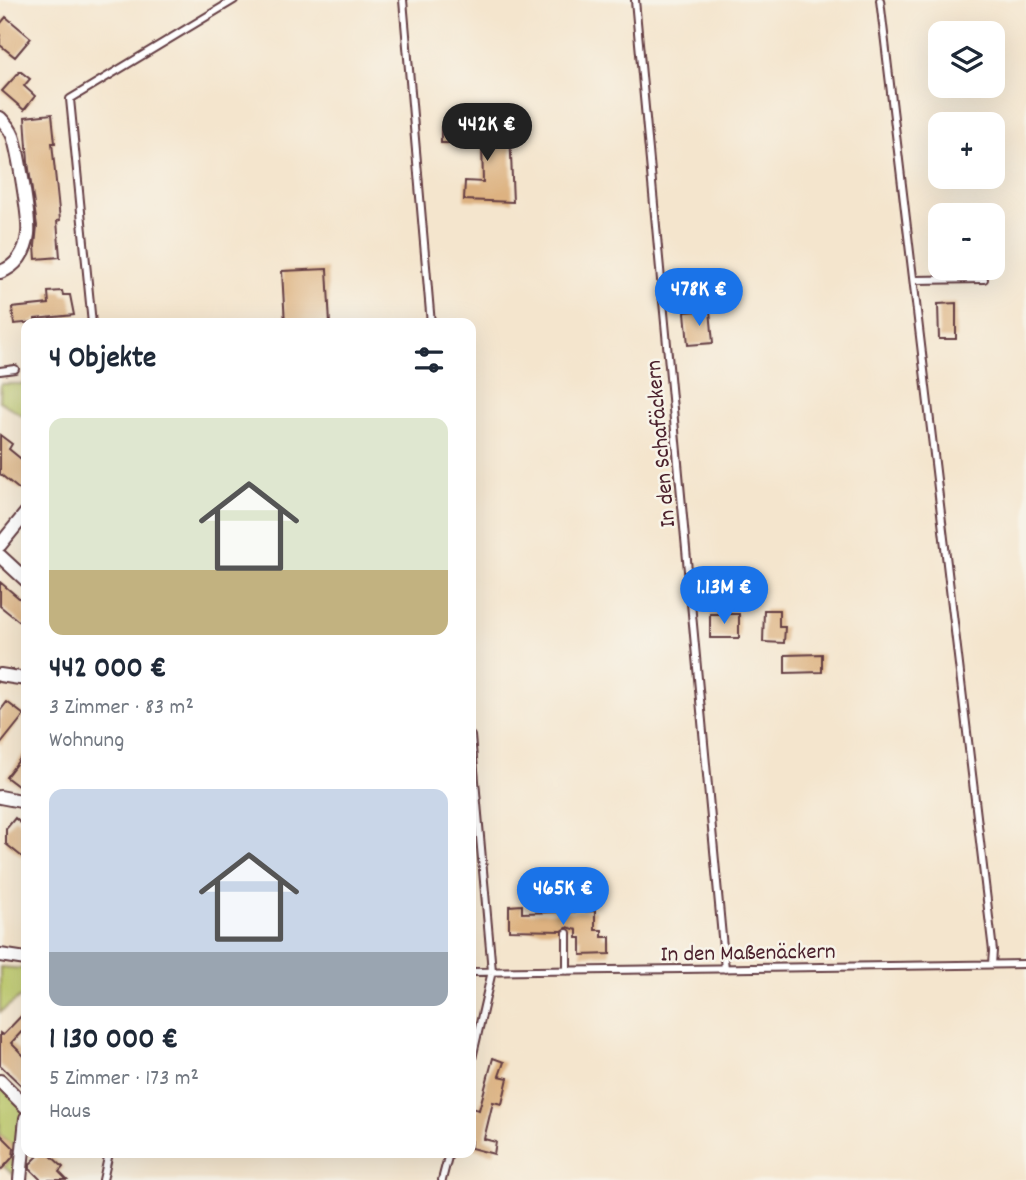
<!DOCTYPE html>
<html lang="de">
<meta charset="utf-8">
<style>
body{margin:0;font-family:Dekko,sans-serif;background:#f6f6f7;color:#1f2937;height:100vh;display:flex;flex-direction:column;font-size:26px;white-space:nowrap}
*{box-sizing:border-box;margin:0}
p{font-size:23px;color:#747a83}
.icon{flex:none;width:38px;height:38px;fill:none;stroke:currentColor;stroke-width:2;stroke-linecap:round;stroke-linejoin:round}
.map{position:relative;flex:1;overflow:hidden}
.sheet{position:absolute;left:21px;top:318px;width:455px;height:840px;display:flex;flex-direction:column;background:#fff;border-radius:14px;box-shadow:0 7px 28px #0002}
.sheet>*{flex:none}
.buttons{position:absolute;left:928px;top:21px;display:grid;gap:14px}
.buttons a{display:grid;place-items:center;width:77px;height:77px;border-radius:14px;background:#fff;box-shadow:0 7px 28px #0002;font-size:35px}
.price{position:absolute;translate:-50% -60px;padding:0 16px;border-radius:24px;background:#1a73e8;color:#fff;font-size:23px;line-height:46px;filter:drop-shadow(0 2px 4px #0008)}
.price::after{content:'';position:absolute;left:50%;top:42px;width:21px;height:16px;margin-left:-10px;background:inherit;clip-path:polygon(0 0,100% 0,50% 100%)}
.price.current{background:#222;color:#fff}
ul{padding:0;list-style:none}
li{display:grid;align-content:center;gap:14px;height:371px;padding:0 28px}
li span{display:grid;place-items:center;height:217px;border-radius:14px;color:#555}
li>.icon{margin-inline-start:auto}
span .icon{width:126px;height:126px;fill:#fffc;stroke-width:1}
li b{font-size:30px}
h2{display:flex;justify-content:space-between;align-items:center;height:84px;padding:0 28px;font-size:30px}
.map>svg:first-child{display:block}
.green{fill:#bcc86a;stroke:#83744a;stroke-width:2}
.building{fill:#ddb281}
.lines{fill:none;stroke-linecap:round;stroke-linejoin:round}
.lane-casing{stroke:#643d43;stroke-width:10}
.street-casing{stroke:#643d43;stroke-width:16}
.lane{stroke:#fff;stroke-width:6}
.street{stroke:#fff;stroke-width:12}
.labels{text-anchor:middle;stroke-width:5;stroke-linejoin:round;paint-order:stroke}
.street-label{font-size:23px;fill:#4a1f2b;stroke:#f7f3e8}
</style>
<div class="map">
<svg width="1026" height="1180" viewBox="0 0 1026 1180">
<rect width="100%" height="100%" fill="#f7f3e8"/>
<filter id="ink" filterUnits="userSpaceOnUse"><feTurbulence type="fractalNoise" baseFrequency=".0143" numOctaves="2"/><feDisplacementMap in="SourceGraphic" scale="14" xChannelSelector="R" yChannelSelector="G"/><feConvolveMatrix kernelMatrix="1 2 1 2 8 2 1 2 1" color-interpolation-filters="sRGB"/></filter>
<filter id="wash" filterUnits="userSpaceOnUse"><feTurbulence type="fractalNoise" baseFrequency=".00686" numOctaves="4" result="noise"/><feDisplacementMap in="SourceGraphic" scale="28" xChannelSelector="R" yChannelSelector="G"/><feGaussianBlur stdDeviation="1.57" result="paint"/><feColorMatrix in="noise" values="0 0 0 0 0 0 0 0 0 0 0 0 0 0 0 0 0 1.4 0 .05"/><feComposite in="paint" operator="in"/></filter>
<g filter="url(#wash)">
<rect width="100%" height="100%" fill="#f4e5cd"/>
<path class="green" d="M 1,384 L 26,384 L 26,418 L 0,401 Z
M 0,967 L 26,969 L 26,993 L 0,1012 Z
M 2,1088 L 23,1107 L 25,1118 L 16,1176 L 4,1167 L 18,1152 L 2,1136 L 0,1138 L 0,1090 Z"/>
<g id="blocks">
<path class="building" d="M 6,17 L 31,38 L 15,57 L 0,45 L 0,24 Z
M 20,71 L 30,79 L 24,86 L 35,96 L 24,110 L 2,91 Z
M 52,114 L 55,143 L 52,143 L 60,220 L 57,221 L 60,257 L 36,259 L 35,246 L 37,226 L 28,162 L 25,117 Z
M 475,126 L 475,129 L 482,129 L 482,131 L 510,131 L 513,202 L 464,200 L 465,181 L 483,182 L 482,143 L 441,143 L 441,127 Z
M 327,269 L 330,324 L 285,324 L 282,271 Z
M 62,291 L 63,295 L 70,295 L 74,315 L 35,319 L 35,322 L 14,324 L 12,308 L 49,304 L 48,292 Z
M 956,303 L 956,339 L 939,339 L 938,304 Z
M 710,310 L 713,343 L 688,345 L 685,312 Z
M 0,435 L 12,444 L 9,449 L 26,463 L 26,491 L 22,488 L 20,490 L 0,474 Z
M 0,582 L 26,604 L 26,627 L 0,606 Z
M 764,610 L 779,610 L 779,627 L 785,627 L 784,643 L 763,642 Z
M 710,614 L 739,614 L 739,638 L 710,638 Z
M 822,654 L 822,672 L 785,673 L 785,655 Z
M 7,702 L 24,715 L 0,745 L 0,711 Z
M 26,751 L 26,775 L 18,786 L 6,777 Z
M 15,818 L 26,828 L 26,860 L 6,844 L 6,829 Z
M 522,905 L 522,913 L 595,911 L 595,930 L 602,930 L 602,937 L 610,937 L 610,954 L 581,955 L 581,938 L 577,938 L 577,930 L 568,927 L 562,931 L 509,930 L 509,906 Z
M 26,1011 L 26,1027 L 11,1043 L 26,1058 L 26,1090 L 0,1065 L 0,1033 L 3,1035 Z
M 493,1058 L 504,1062 L 499,1076 L 508,1078 L 502,1104 L 493,1102 L 484,1139 L 496,1142 L 494,1154 L 471,1148 L 471,1108 L 479,1110 Z
M 0,1134 L 14,1148 L 13,1157 L 0,1171 Z
M 41,1153 L 48,1153 L 63,1167 L 59,1172 L 67,1180 L 41,1180 L 30,1169 L 30,1164 Z"/>
</g>
</g>
<g filter="url(#ink)">
<use href="#blocks" fill-opacity="0" stroke="#643d43" stroke-width="2"/>
<g class="lines">
<g class="lane-casing">
<path id="lane" d="M 403,0 L 431,324
M 635,0 L 725,969
M 880,0 L 993,951 L 992,964
M 914,280 L 984,279
M 92,324 L 70,99 L 234,0
M 0,371 L 15,369
M 471,736 L 492,971 L 471,1063
M 567,933 L 567,971
M 471,972 L 1026,964
M 103,1180 L 109,1153
M 442,1180 L 449,1153"/>
</g>
<g class="street-casing">
<path id="street" d="M 0,118 C 5,123 10,129 13,136 C 18,150 30,220 28,234 C 26,252 16,267 0,272
M 0,545 L 26,513
M 0,556 L 26,580
M 0,675 L 26,679
M 0,797 L 26,802
M 0,955 L 26,959
M 0,1081 L 26,1107
M 20,1180 L 26,1118"/>
</g>
<use href="#lane" class="lane"/>
<use href="#street" class="street"/>
</g>
</g>
<g class="labels">
<g class="street-label">
<text transform="translate(659 444) rotate(-95)" y="8">In den Schafäckern</text>
<text transform="translate(748 951) rotate(-1)" y="8">In den Maßenäckern</text>
</g>
</g>
</svg>
<div class="buttons">
<a><svg class="icon" aria-label="layers" viewBox="0 0 24 24"><path d="M12 4l9 5-9 5-9-5zM3 14l9 5 9-5"/></svg></a>
<a>+</a>
<a>−</a>
</div>
<b class="price current" style="left:487px;top:163px">442K €</b>
<b class="price" style="left:699px;top:328px">478K €</b>
<b class="price" style="left:724px;top:626px">1.13M €</b>
<b class="price" style="left:563px;top:927px">465K €</b>
<section class="sheet">
<h2>4 Objekte<svg class="icon" aria-label="filters" viewBox="0 0 24 24"><path d="M4 7h16M4 17h16"/><circle cx="9" cy="7" r="2"/><circle cx="15" cy="17" r="2"/></svg></h2>
<ul>
<li><span style="background:linear-gradient(#dfe7d0 70%,#c2b280 0)"><svg class="icon" aria-label="home" viewBox="0 0 24 24"><path d="M3 11l9-7 9 7M6 9v11h12V9"/></svg></span><div><b>442 000 €</b><p>3 Zimmer · 83 m²</p><p>Wohnung</p></div></li>
<li><span style="background:linear-gradient(#c9d6e8 75%,#9aa5b1 0)"><svg class="icon" aria-label="home" viewBox="0 0 24 24"><path d="M3 11l9-7 9 7M6 9v11h12V9"/></svg></span><div><b>1 130 000 €</b><p>5 Zimmer · 173 m²</p><p>Haus</p></div></li>
</ul>
</section>
</div>
